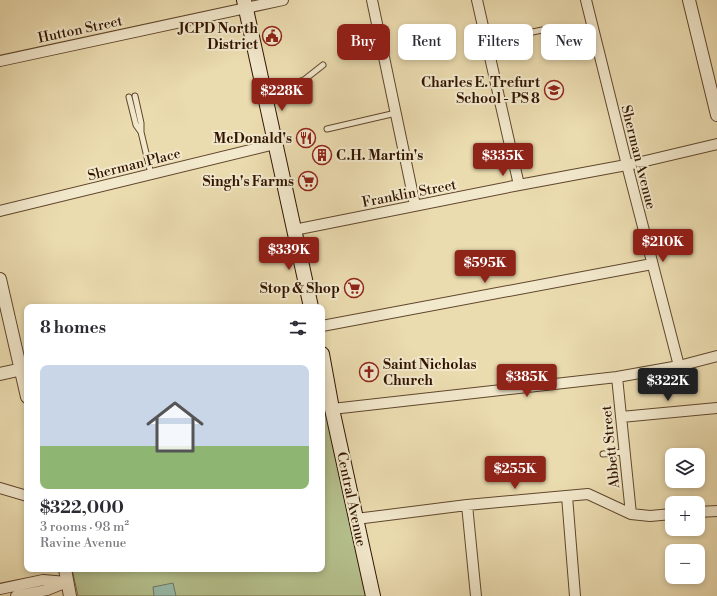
<!DOCTYPE html>
<meta charset="utf-8">
<style>
body{margin:0;font-family:"Libre Bodoni",serif;background:#f7f7f7;color:#2b2b33;height:100vh;display:flex;flex-direction:column;font-size:15px;white-space:nowrap}
*{box-sizing:border-box;margin:0}
p{font-size:13px;color:#7c7c81}
.icon{flex:none;width:22px;height:22px;fill:none;stroke:currentColor;stroke-width:2;stroke-linecap:round;stroke-linejoin:round}
.map{position:relative;flex:1;overflow:hidden}
.panel{position:absolute;left:24px;top:304px;width:301px;height:268px;display:flex;flex-direction:column;background:#fff;border-radius:8px;box-shadow:0 2px 6px #0003}
.panel>*{flex:none}
.top-card{position:absolute;left:337px;top:24px;width:320px;height:36px;display:flex;gap:8px}
.tools{position:absolute;left:665px;top:448px;display:grid;gap:8px}
.tools a{display:grid;place-items:center;width:40px;height:40px;border-radius:8px;background:#fff;box-shadow:0 2px 6px #0003;font-size:20px}
.price{position:absolute;translate:-50% -34px;padding:0 9px;border-radius:4px;background:#8f2418;color:#fff;font-size:13px;line-height:26px;filter:drop-shadow(0 1px 2px #0008)}
.price::after{content:'';position:absolute;left:50%;top:24px;width:12px;height:9px;margin-left:-6px;background:inherit;clip-path:polygon(0 0,100% 0,50% 100%)}
.price.active{background:#222;color:#fff}
ul{padding:0;list-style:none}
li{display:grid;align-content:center;gap:8px;height:212px;padding:0 16px}
li span{display:grid;place-items:center;height:124px;border-radius:8px;color:#555}
li>.icon{margin-inline-start:auto}
span .icon{width:72px;height:72px;fill:#fffc;stroke-width:1}
li b{font-size:17px}
h2{display:flex;justify-content:space-between;align-items:center;height:48px;padding:0 16px;font-size:17px}
.pill{padding:0 14px;border-radius:8px;background:#fff;box-shadow:0 2px 6px #0003;font-size:14px;line-height:36px}
.pill.active{background:#8f2418;color:#fff}
.map>svg:first-child{display:block}
.green{fill:#b5c18d;stroke:#736a46}
.water{fill:#98bcac;stroke:#6f7967}
.lines{fill:none;stroke-linecap:round;stroke-linejoin:round}
.service-casing{stroke:#60462c;stroke-width:7}
.minor-casing{stroke:#60462c;stroke-width:12}
.tertiary-casing{stroke:#60462c;stroke-width:14}
.secondary-casing{stroke:#311400;stroke-width:16}
.service{stroke:#f2e8cc;stroke-width:5}
.minor{stroke:#f2e8cc;stroke-width:10}
.tertiary{stroke:#f2e8cc;stroke-width:12}
.secondary{stroke:#f2e8cc;stroke-width:14}
.labels{text-anchor:middle;stroke-width:4;stroke-linejoin:round;paint-order:stroke}
.poi-label{font-size:14px;font-weight:bold;fill:#311400;stroke:#f2e8cc;text-anchor:end}
.street-label{font-size:14px;fill:#311400;stroke:#f2e8cc}
</style>
<div class="map">
<svg width="717" height="596" viewBox="0 0 717 596">
<rect width="100%" height="100%" fill="#ebdcb0"/>
<filter id="stains"><feTurbulence type="fractalNoise" baseFrequency=".005" numOctaves="4"/><feColorMatrix values="0 0 0 0 .2 0 0 0 0 .09 0 0 0 0 .02 0 0 0 .5 -.17"/></filter>
<radialGradient id="worn" r=".72"><stop offset=".6" stop-color="#630" stop-opacity="0"/><stop offset="1" stop-color="#630" stop-opacity=".3"/></radialGradient>
<path class="green" d="M 322,390 L 366,596 L 78,596 L 72,569 L 322,569 Z"/>
<path class="water" d="M 173,583 L 176,596 L 154,596 L 153,587 Z"/>
<g class="lines">
<g class="service-casing">
<path id="service" d="M 487,42 L 542,30
M 265,91 L 304,80 L 323,65
M 135,96 L 141,123 L 141,132
M 129,97 L 136,125 L 141,132 L 151,174
M 327,129 L 396,113
M 603,454 L 624,452"/>
</g>
<g class="minor-casing">
<path id="minor" d="M 372,0 L 415,205
M 477,0 L 519,185
M 586,0 L 627,165 L 679,366
M 0,61 L 283,0
M 0,211 L 275,144
M 294,230 L 519,185 L 637,163 L 717,144
M 322,326 L 652,264
M 617,377 L 631,514
M 332,409 L 617,377 L 679,366 L 717,356
M 621,417 L 717,408
M 0,488 L 27,496
M 567,496 L 575,596
M 467,505 L 476,596
M 698,512 L 717,511
M 356,519 L 467,505 L 588,494 L 631,514 L 650,516 L 672,514
M 0,589 L 43,580 L 67,582 L 47,590 L 16,596"/>
</g>
<g class="tertiary-casing">
<path id="tertiary" d="M 689,0 L 717,115
M 0,279 L 27,397
M 0,374 L 27,368
M 65,569 L 70,596"/>
</g>
<g class="secondary-casing">
<path id="secondary" d="M 244,0 L 311,307
M 322,354 L 332,409 L 373,596"/>
</g>
<use href="#service" class="service"/>
<use href="#minor" class="minor"/>
<use href="#tertiary" class="tertiary"/>
<use href="#secondary" class="secondary"/>
</g>
<defs>
<g id="civic-ring" transform="scale(1)"><circle r="9.5" fill="#f2e8cc" stroke="#8f2418" stroke-width="1.5"/><path d="M-.6-6.5H3V-4.5H.6V-3L4-1V1h2V6H-6V1h2V-1L-.6-3ZM-1.2 2.5V6h2.4V2.5Z" fill="#8f2418"/></g>
<g id="school-ring" transform="scale(1)"><circle r="9.5" fill="#f2e8cc" stroke="#8f2418" stroke-width="1.5"/><path d="M0-5L7-2L0 1L-7-2ZM-4 1L0 2.5L4 1V4Q0 6-4 4Z" fill="#8f2418"/></g>
<g id="restaurant-ring" transform="scale(1)"><circle r="9.5" fill="#f2e8cc" stroke="#8f2418" stroke-width="1.5"/><path d="M-5-6h1v4h1v-4h1v4h1v-4h1v5L-1.5 .5V6h-2V.5L-5-1ZM5-6V6H3V1.5H1.5Q1.5-4 5-6Z" fill="#8f2418"/></g>
<g id="building-ring" transform="scale(1)"><circle r="9.5" fill="#f2e8cc" stroke="#8f2418" stroke-width="1.5"/><path d="M-4-6H4V6H1V3H-1V6H-4ZM-2.5-4.3h1.7v1.8h-1.7ZM.8-4.3h1.7v1.8H.8ZM-2.5-1h1.7V.8h-1.7ZM.8-1h1.7V.8H.8Z" fill="#8f2418"/></g>
<g id="supermarket-ring" transform="scale(1)"><circle r="9.5" fill="#f2e8cc" stroke="#8f2418" stroke-width="1.5"/><path d="M-6-5.5h2.5l.6 2H6L4.5 2H-2.5L-4.4-4H-6ZM-1.5 3.2a1.3 1.3 0 1 0 .1 0ZM3 3.2a1.3 1.3 0 1 0 .1 0Z" fill="#8f2418"/></g>
<g id="church-ring" transform="scale(1)"><circle r="9.5" fill="#f2e8cc" stroke="#8f2418" stroke-width="1.5"/><path d="M-1.2-6h2.4v3.5h3.3v2.4h-3.3V6h-2.4V-.1h-3.3v-2.4h3.3Z" fill="#8f2418"/></g>
</defs>
<g fill-rule="evenodd">
<use href="#civic-ring" x="272" y="36"/>
<use href="#school-ring" x="554" y="90"/>
<use href="#restaurant-ring" x="306" y="138"/>
<use href="#building-ring" x="322" y="155"/>
<use href="#supermarket-ring" x="308" y="181"/>
<use href="#supermarket-ring" x="354" y="288"/>
<use href="#church-ring" x="369" y="372"/>
</g>
<g class="labels">
<g class="poi-label">
<text x="258" y="33">JCPD North<tspan x="258" dy="16">District</tspan></text>
<text x="540" y="87">Charles E. Trefurt<tspan x="540" dy="16">School - PS 8</tspan></text>
<text x="292" y="143">McDonald's</text>
<text x="336" y="160" text-anchor="start">C.H. Martin's</text>
<text x="294" y="186">Singh's Farms</text>
<text x="340" y="293">Stop &amp; Shop</text>
<text x="383" y="369" text-anchor="start">Saint Nicholas<tspan x="383" dy="16">Church</tspan></text>
</g>
<g class="street-label">
<text transform="translate(80 29) rotate(-12)" y="5">Hutton Street</text>
<text transform="translate(639 157) rotate(76)" y="5">Sherman Avenue</text>
<text transform="translate(134 164) rotate(-14)" y="5">Sherman Place</text>
<text transform="translate(409 193) rotate(-11)" y="5">Franklin Street</text>
<text transform="translate(610 447) rotate(-96)" y="5">Abbett Street</text>
<text transform="translate(352 499) rotate(78)" y="5">Central Avenue</text>
</g>
</g>
<rect width="100%" height="100%" filter="url(#stains)"/>
<rect width="100%" height="100%" fill="url(#worn)"/>
</svg>
<div class="tools">
<a><svg class="icon" aria-label="layers" viewBox="0 0 24 24"><path d="M12 4l9 5-9 5-9-5zM3 14l9 5 9-5"/></svg></a>
<a>+</a>
<a>−</a>
</div>
<b class="price" style="left:282px;top:112px">$228K</b>
<b class="price" style="left:503px;top:177px">$335K</b>
<b class="price" style="left:663px;top:263px">$210K</b>
<b class="price" style="left:289px;top:271px">$339K</b>
<b class="price" style="left:485px;top:284px">$595K</b>
<b class="price" style="left:527px;top:398px">$385K</b>
<b class="price active" style="left:668px;top:402px">$322K</b>
<b class="price" style="left:515px;top:490px">$255K</b>
<div class="top-card">
<a class="pill active">Buy</a>
<a class="pill">Rent</a>
<a class="pill">Filters</a>
<a class="pill">New</a>
</div>
<section class="panel">
<h2>8 homes<svg class="icon" aria-label="filters" viewBox="0 0 24 24"><path d="M4 7h16M4 17h16"/><circle cx="9" cy="7" r="2"/><circle cx="15" cy="17" r="2"/></svg></h2>
<ul>
<li><span style="background:linear-gradient(#c9d6e8 65%,#8fb573 0)"><svg class="icon" aria-label="home" viewBox="0 0 24 24"><path d="M3 11l9-7 9 7M6 9v11h12V9"/></svg></span><div><b>$322,000</b><p>3 rooms · 98 m²</p><p>Ravine Avenue</p></div></li>
</ul>
</section>
</div>
